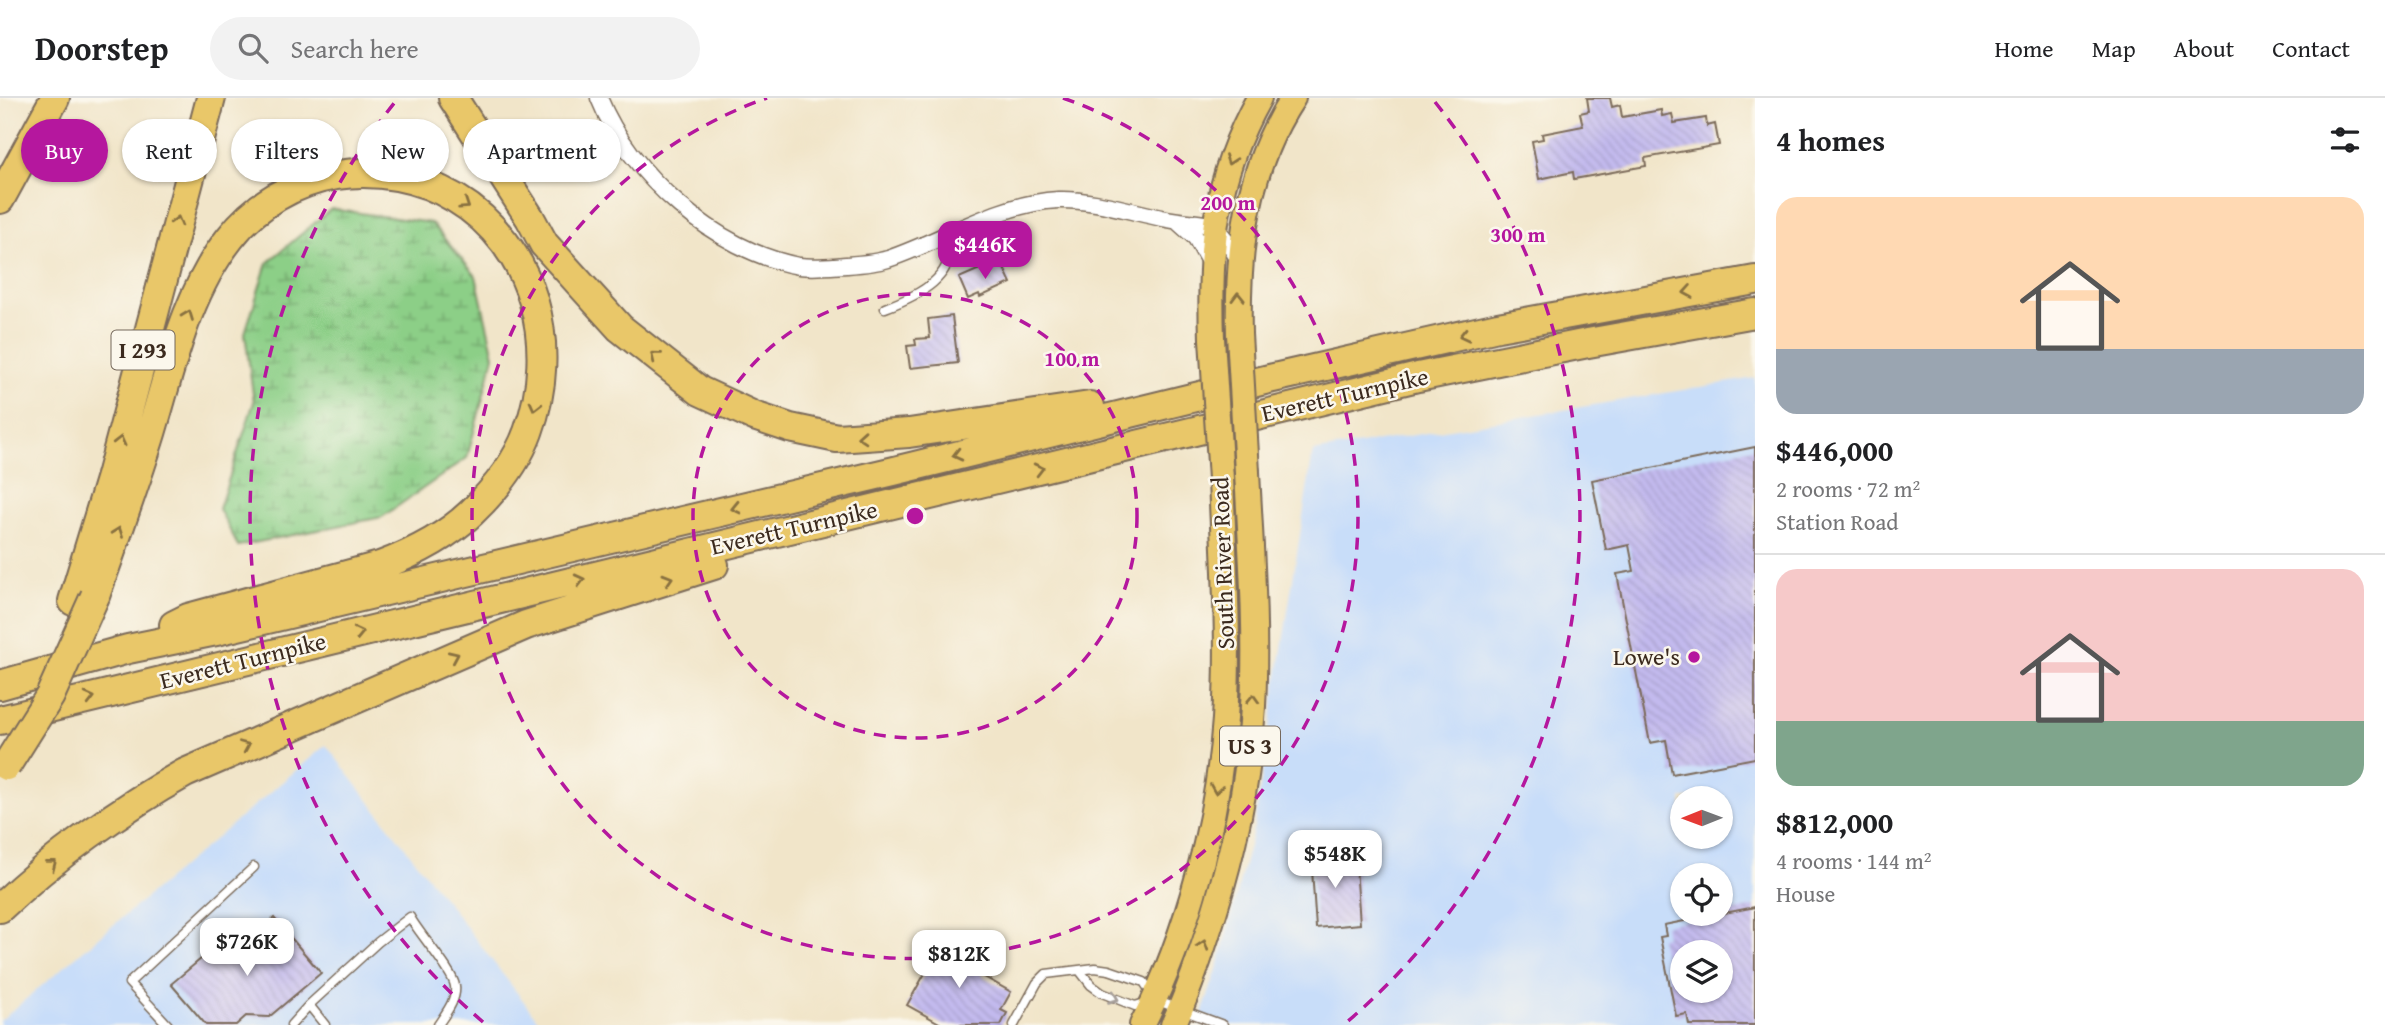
<!DOCTYPE html>
<meta charset="utf-8">
<style>
body{margin:0;font-family:"Gentium Book Plus",serif;background:#f2f2f2;color:#202124;height:100vh;display:flex;flex-direction:column;font-size:26px;white-space:nowrap}
*{box-sizing:border-box;margin:0}
p{font-size:23px;color:#757577}
.icon{flex:none;width:38px;height:38px;fill:none;stroke:currentColor;stroke-width:2;stroke-linecap:round;stroke-linejoin:round}
.map{position:relative;flex:1;overflow:hidden}
.details{display:flex;flex-direction:column;background:#fff;width:630px}
.details>*{flex:none}
.banner{position:absolute;left:21px;top:21px;width:665px;height:63px;display:flex;gap:14px}
.needle{width:46px;rotate:269deg}
.controls{position:absolute;left:1670px;top:688px;display:grid;gap:14px}
.controls a{display:grid;place-items:center;width:63px;height:63px;border-radius:50%;background:#fff;box-shadow:0 2px 5px #0004;font-size:35px}
.price{position:absolute;translate:-50% -60px;padding:0 16px;border-radius:14px;background:#fff;color:#222;font-size:23px;line-height:46px;filter:drop-shadow(0 2px 4px #0008)}
.price::after{content:'';position:absolute;left:50%;top:42px;width:21px;height:16px;margin-left:-10px;background:inherit;clip-path:polygon(0 0,100% 0,50% 100%)}
.price.active{background:#b5179e;color:#fff}
ul{padding:0;list-style:none}
li{display:grid;align-content:center;gap:14px;height:371px;padding:0 21px}
li+li{border-top:2px solid #e0e0e0}
li span{display:grid;place-items:center;height:217px;border-radius:21px;color:#555}
li>.icon{margin-inline-start:auto}
span .icon{width:126px;height:126px;fill:#fffc;stroke-width:1}
li b{font-size:30px}
h2{display:flex;justify-content:space-between;align-items:center;height:84px;padding:0 21px;font-size:30px}
.chip{padding:0 24px;border-radius:32px;background:#fff;box-shadow:0 2px 5px #0004;font-size:24px;line-height:63px}
.chip.active{background:#b5179e;color:#fff}
header{display:flex;align-items:center;gap:42px;box-sizing:border-box;height:98px;padding:0 35px;background:#fff;border-bottom:2px solid #e0e0e0}
header strong{font-size:33px}
nav{display:flex;gap:38px;margin-inline-start:auto;font-size:24px}
.search{width:490px;height:63px;background:#f2f2f2;display:flex;align-items:center;gap:18px;box-sizing:border-box;padding:0 24px;border-radius:38px;color:#757577;font-size:26px}
main{display:flex;flex:1;min-height:0}
.map>svg:first-child{display:block}
.built{fill:#c8ddf9;fill-rule:evenodd}
.wetland{fill:url(#wetland-marsh);stroke:#647c52;stroke-width:2}
.building{fill:url(#building-back-hatch);fill-rule:evenodd}
.lines{fill:none;stroke-linecap:round;stroke-linejoin:round}
.service-casing{stroke:#7b6b5a;stroke-width:11}
.minor-casing{stroke:#7b6b5a;stroke-width:19}
.primary-casing{stroke:#7b6b5a;stroke-width:28}
.motorway-casing{stroke:#7b6b5a;stroke-width:32}
.service{stroke:#fff;stroke-width:8}
.minor{stroke:#fff;stroke-width:16}
.primary{stroke:#e9c769;stroke-width:24}
.motorway{stroke:#e9c769;stroke-width:28}
.primary-bridge-casing{stroke:#7b6b5a;stroke-width:28;stroke-linecap:butt}
.motorway-bridge-casing{stroke:#7b6b5a;stroke-width:32;stroke-linecap:butt}
.primary-bridge{stroke:#e9c769;stroke-width:24}
.motorway-bridge{stroke:#e9c769;stroke-width:28}
.oneway{stroke:#897140}
.oneway2{stroke:#a79f9a}
.ring{fill:none;stroke:#b5179e;stroke-width:3.5;stroke-dasharray:12 9}
.poi-dot{fill:#b5179e;stroke:#fbf7ec;stroke-width:2.5}
.labels{text-anchor:middle;stroke-width:5;stroke-linejoin:round;paint-order:stroke}
.shield{fill:#fbf7ec;stroke:#75685c;stroke-width:2}
.shield-label{font-size:23px;font-weight:bold;fill:#3b2a1e}
.street-label{font-size:24px;fill:#3b2a1e;stroke:#fbf7ec}
.poi-label{font-size:24px;fill:#3b2a1e;stroke:#fbf7ec;text-anchor:end}
.centre{fill:#b5179e;stroke:#fbf7ec;stroke-width:3.5}
.ring-label{font-size:21px;text-anchor:middle;font-weight:bold;fill:#b5179e;stroke:#fbf7ec;stroke-width:5;stroke-linejoin:round;paint-order:stroke}
</style>
<header>
<strong>Doorstep</strong>
<div class="search"><svg class="icon" aria-label="search" viewBox="0 0 24 24"><circle cx="10" cy="10" r="6"/><path d="M15 15l6 6"/></svg>Search here</div>
<nav><a>Home</a><a>Map</a><a>About</a><a>Contact</a></nav>
</header>
<main>
<div class="map">
<svg width="1755" height="927" viewBox="0 0 1755 927">
<defs>
<pattern id="wetland-marsh" width="20" height="14" patternUnits="userSpaceOnUse" patternTransform="scale(1.75)"><rect width="20" height="14" fill="#8ccf87"/><path d="M1 5h8M5 5V1M11 12h8M15 12V8" fill="none" stroke="#74a86e"/></pattern>
<pattern id="building-back-hatch" width="6" height="6" patternUnits="userSpaceOnUse" patternTransform="scale(1.75)"><rect width="6" height="6" fill="#c3baee"/><path d="M-1 5l2 2M0 0l6 6M5-1l2 2" fill="none" stroke="#a8a0cc"/></pattern>
</defs>
<rect width="100%" height="100%" fill="#fbf7ec"/>
<filter id="ink" filterUnits="userSpaceOnUse"><feTurbulence type="fractalNoise" baseFrequency=".0143" numOctaves="2"/><feDisplacementMap in="SourceGraphic" scale="14" xChannelSelector="R" yChannelSelector="G"/><feConvolveMatrix kernelMatrix="1 2 1 2 8 2 1 2 1" color-interpolation-filters="sRGB"/></filter>
<filter id="wash" filterUnits="userSpaceOnUse"><feTurbulence type="fractalNoise" baseFrequency=".00686" numOctaves="4" result="noise"/><feDisplacementMap in="SourceGraphic" scale="28" xChannelSelector="R" yChannelSelector="G"/><feGaussianBlur stdDeviation="1.57" result="paint"/><feColorMatrix in="noise" values="0 0 0 0 0 0 0 0 0 0 0 0 0 0 0 0 0 1.4 0 .05"/><feComposite in="paint" operator="in"/></filter>
<g filter="url(#wash)">
<rect width="100%" height="100%" fill="#f1e5c9"/>
<path class="built" d="M 1755,280 L 1755,927 L 1198,927 L 1219,865 L 1254,728 L 1313,354 ZM 1682,700 L 1720,700 L 1720,738 L 1682,738 ZM 1682,777 L 1720,777 L 1720,816 L 1682,816 ZM 1682,854 L 1720,854 L 1720,892 L 1682,892 Z
M 326,647 L 542,927 L 0,927 L 0,923 Z"/>
<path class="wetland" d="M 331,111 L 431,125 L 476,178 L 494,258 L 467,360 L 382,419 L 238,448 L 219,411 L 254,304 L 245,235 L 267,165 Z"/>
<g id="blocks">
<path class="building" d="M 1587,0 L 1610,0 L 1612,9 L 1620,7 L 1622,19 L 1661,12 L 1662,18 L 1672,16 L 1674,25 L 1706,20 L 1707,28 L 1715,26 L 1719,47 L 1645,60 L 1646,68 L 1574,81 L 1573,74 L 1539,81 L 1532,43 L 1543,41 L 1542,36 L 1583,28 L 1580,15 L 1589,13 Z
M 1002,166 L 1011,185 L 980,199 L 979,196 L 968,201 L 959,180 L 982,170 L 984,174 Z
M 952,218 L 958,265 L 910,270 L 907,248 L 916,247 L 915,241 L 930,240 L 928,221 Z
M 1755,349 L 1755,660 L 1672,676 L 1666,642 L 1650,645 L 1617,476 L 1634,473 L 1629,447 L 1606,452 L 1592,382 Z
M 1355,754 L 1360,826 L 1316,830 L 1311,757 Z
M 1755,809 L 1755,927 L 1689,927 L 1687,916 L 1676,918 L 1660,839 L 1666,838 L 1664,827 ZM 1682,854 L 1720,854 L 1720,892 L 1682,892 Z
M 274,820 L 321,875 L 269,919 L 246,918 L 236,927 L 206,927 L 171,886 L 226,840 L 236,852 Z
M 945,840 L 988,864 L 981,877 L 1011,894 L 1001,912 L 1007,915 L 1001,927 L 943,927 L 907,907 Z"/>
</g>
</g>
<g filter="url(#ink)">
<use href="#blocks" fill-opacity="0" stroke="#7b6b5a" stroke-width="2"/>
<g class="lines">
<g class="service-casing">
<path id="service" d="M 885,210 C 917,198 961,178 947,137
M 1080,873 L 1091,887 L 1102,895 L 1135,908 L 1155,902 L 1223,927
M 168,927 L 129,885 L 254,769
M 291,927 L 309,907
M 325,927 L 309,907 L 378,844 L 410,819 C 419,836 453,873 455,888 C 457,902 445,916 438,927
M 1014,927 L 1037,885 L 1046,876 L 1095,870 L 1109,872 L 1144,884 L 1152,896"/>
</g>
<g class="minor-casing">
<path id="minor" d="M 599,0 C 630,77 716,153 799,168 C 814,170 831,168 846,167 C 860,166 875,165 888,161 C 942,143 999,105 1058,102 C 1093,101 1128,113 1162,120 C 1209,130 1211,115 1239,162
M 1177,123 L 1196,140 L 1211,167"/>
</g>
<g class="primary-casing">
<path id="primary" d="M 1239,236 C 1237,153 1246,71 1293,0
M 1212,241 C 1209,150 1213,82 1259,0
M 1142,927 C 1188,836 1218,722 1225,621 C 1230,541 1224,461 1221,381
M 1173,927 C 1187,898 1197,868 1207,837 C 1232,762 1249,688 1253,608 C 1257,531 1251,452 1247,374"/>
</g>
<g class="motorway-casing">
<path id="motorway" d="M 453,0 L 530,120 L 544,146 L 620,230 L 700,293 L 754,318 L 790,330 L 837,340 L 909,335 L 1090,308
M 0,101 L 55,0
M 95,498 C 114,444 134,390 151,335 C 171,269 186,196 230,140 C 256,106 294,84 337,77 C 377,71 420,79 455,100 C 535,148 560,248 528,334 C 517,364 494,393 471,415 C 446,439 412,456 380,468 L 188,520 L 174,527
M 73,503 L 111,378 L 211,0
M 0,587 L 128,551 L 221,532 L 894,373 L 1269,281 L 1498,229 L 1755,182
M 0,622 L 1418,279 L 1588,245 L 1755,215
M 0,810 C 52,760 122,710 185,675 L 526,527 L 714,467"/>
</g>
<use href="#service" class="service"/>
<use href="#minor" class="minor"/>
<use href="#primary" class="primary"/>
<use href="#motorway" class="motorway"/>
<g class="primary-bridge-casing">
<path id="primary-bridge" d="M 1239,236 L 1247,374
M 1212,241 L 1221,381"/>
</g>
<g class="motorway-bridge-casing">
<path id="motorway-bridge" d="M 6,668 L 50,598 L 95,498"/>
</g>
<use href="#primary-bridge" class="primary-bridge"/>
<use href="#motorway-bridge" class="motorway-bridge"/>
</g>
<defs><path id="oneway-chevron" d="M-2-3.5L2.5 0L-2 3.5" fill="none" stroke-width="1.6" stroke-linecap="round" stroke-linejoin="round" transform="scale(1.75)"/></defs>
<g class="oneway">
<use href="#oneway-chevron" transform="translate(1230 62) rotate(110)"/>
<use href="#oneway-chevron" transform="translate(465 107) rotate(34)"/>
<use href="#oneway-chevron" transform="translate(177 123) rotate(-75)"/>
<use href="#oneway-chevron" transform="translate(1688 194) rotate(170)"/>
<use href="#oneway-chevron" transform="translate(1238 199) rotate(-91)"/>
<use href="#oneway-chevron" transform="translate(188 217) rotate(-69)"/>
<use href="#oneway-chevron" transform="translate(1464 237) rotate(167)"/>
<use href="#oneway-chevron" transform="translate(655 258) rotate(-141)"/>
<use href="#oneway-chevron" transform="translate(535 308) rotate(104)"/>
<use href="#oneway-chevron" transform="translate(862 339) rotate(176)"/>
<use href="#oneway-chevron" transform="translate(120 343) rotate(-76)"/>
<use href="#oneway-chevron" transform="translate(957 357) rotate(166)"/>
<use href="#oneway-chevron" transform="translate(1039 371) rotate(-14)"/>
<use href="#oneway-chevron" transform="translate(736 410) rotate(167)"/>
<use href="#oneway-chevron" transform="translate(118 434) rotate(-70)"/>
<use href="#oneway-chevron" transform="translate(668 481) rotate(-17)"/>
<use href="#oneway-chevron" transform="translate(580 482) rotate(-14)"/>
<use href="#oneway-chevron" transform="translate(359 535) rotate(-13)"/>
<use href="#oneway-chevron" transform="translate(454 558) rotate(-24)"/>
<use href="#oneway-chevron" transform="translate(90 600) rotate(-14)"/>
<use href="#oneway-chevron" transform="translate(1253 601) rotate(-88)"/>
<use href="#oneway-chevron" transform="translate(245 648) rotate(-23)"/>
<use href="#oneway-chevron" transform="translate(1216 691) rotate(99)"/>
<use href="#oneway-chevron" transform="translate(52 766) rotate(-38)"/>
<use href="#oneway-chevron" transform="translate(1203 847) rotate(-72)"/>
</g>
<use class="oneway2" href="#oneway-chevron" transform="translate(1114 900) rotate(22)"/>
</g>
<g class="ring">
<circle cx="915" cy="418" r="222"/>
<path d="M1063 0A443 443 0 1 1 767 0"/>
<path d="M483 924A665 665 0 0 1 395 4M1435 4A665 665 0 0 1 1347 924"/>
</g>
<circle class="poi-dot" cx="1694" cy="559" r="7"/>
<g class="labels">
<g class="shield">
<rect x="111.5" y="232.5" width="63" height="39" rx="5"/>
<rect x="1220" y="628.5" width="60" height="39" rx="5"/>
</g>
<g class="shield-label">
<text x="143" y="260">I 293</text>
<text x="1250" y="656">US 3</text>
</g>
<g class="street-label">
<text transform="translate(1345 297) rotate(-13)" y="8">Everett Turnpike</text>
<text transform="translate(794 430) rotate(-13)" y="8">Everett Turnpike</text>
<text transform="translate(1223 465) rotate(-92)" y="8">South River Road</text>
<text transform="translate(243 563) rotate(-14)" y="8">Everett Turnpike</text>
</g>
<g class="poi-label">
<text x="1680" y="567">Lowe's</text>
</g>
</g>
<circle cx="915" cy="418" r="10" class="centre"/>
<g class="ring-label">
<text x="1228" y="112">200 m</text>
<text x="1518" y="144">300 m</text>
<text x="1072" y="268">100 m</text>
</g>
</svg>
<div class="controls">
<a><svg class="needle" viewBox="-14 -14 28 28"><path d="M0-13l5 13h-10z" fill="#e53935"/><path d="M0 13l5-13h-10z" fill="#757577"/></svg></a>
<a><svg class="icon" aria-label="locate" viewBox="0 0 24 24"><circle cx="12" cy="12" r="6"/><path d="M12 2v4M12 18v4M2 12h4M18 12h4"/></svg></a>
<a><svg class="icon" aria-label="layers" viewBox="0 0 24 24"><path d="M12 4l9 5-9 5-9-5zM3 14l9 5 9-5"/></svg></a>
</div>
<b class="price active" style="left:985px;top:183px">$446K</b>
<b class="price" style="left:1335px;top:792px">$548K</b>
<b class="price" style="left:247px;top:880px">$726K</b>
<b class="price" style="left:959px;top:892px">$812K</b>
<div class="banner">
<a class="chip active">Buy</a>
<a class="chip">Rent</a>
<a class="chip">Filters</a>
<a class="chip">New</a>
<a class="chip">Apartment</a>
</div>
</div>
<section class="details">
<h2>4 homes<svg class="icon" aria-label="filters" viewBox="0 0 24 24"><path d="M4 7h16M4 17h16"/><circle cx="9" cy="7" r="2"/><circle cx="15" cy="17" r="2"/></svg></h2>
<ul>
<li><span style="background:linear-gradient(#ffd9b3 70%,#9aa5b1 0)"><svg class="icon" aria-label="home" viewBox="0 0 24 24"><path d="M3 11l9-7 9 7M6 9v11h12V9"/></svg></span><div><b>$446,000</b><p>2 rooms · 72 m²</p><p>Station Road</p></div></li>
<li><span style="background:linear-gradient(#f6c9c9 70%,#7fa58c 0)"><svg class="icon" aria-label="home" viewBox="0 0 24 24"><path d="M3 11l9-7 9 7M6 9v11h12V9"/></svg></span><div><b>$812,000</b><p>4 rooms · 144 m²</p><p>House</p></div></li>
</ul>
</section>
</main>
